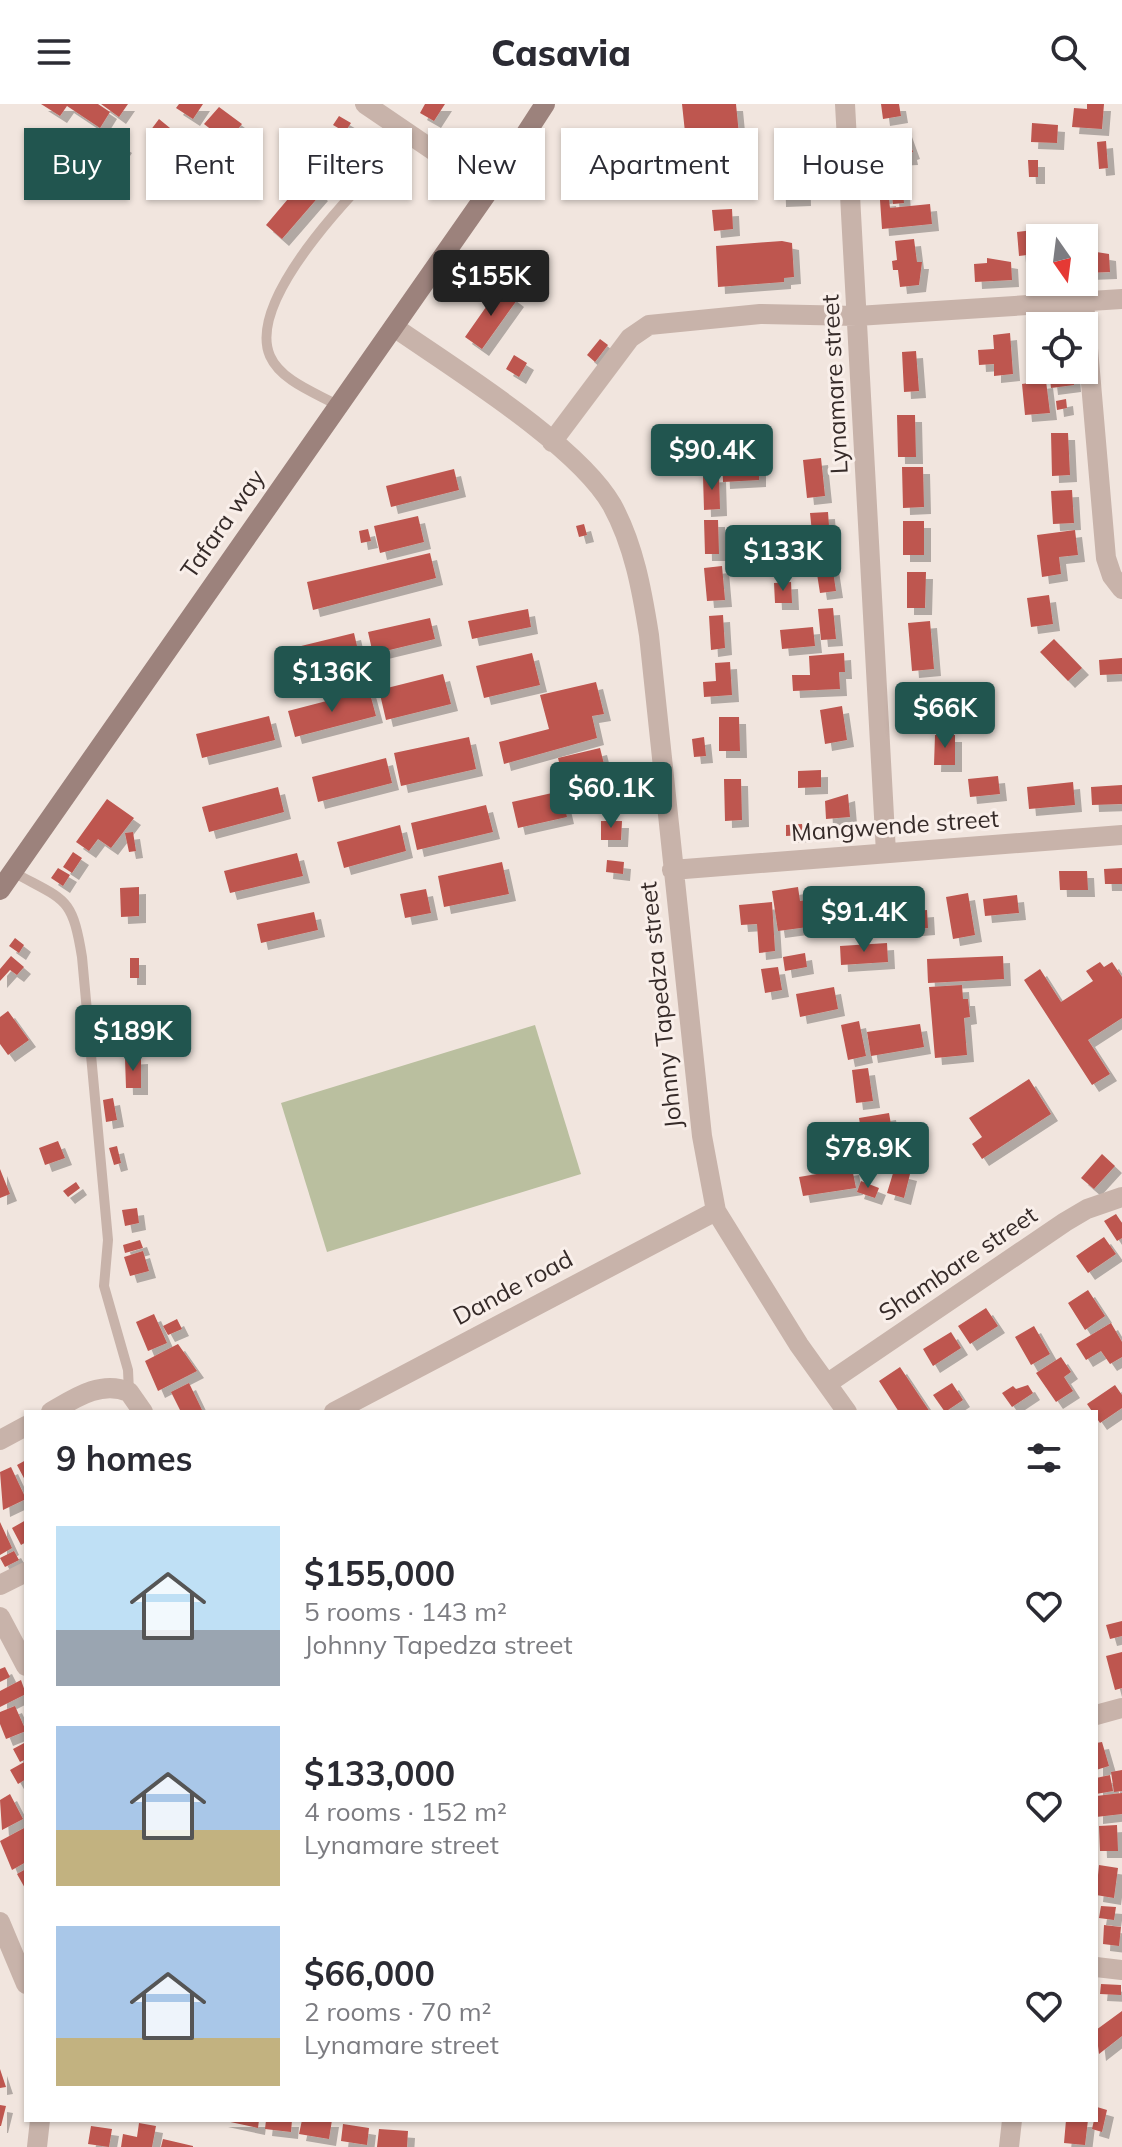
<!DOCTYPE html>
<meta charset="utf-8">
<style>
body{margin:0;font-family:Mulish,sans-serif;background:#f2f2f3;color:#2b2b33;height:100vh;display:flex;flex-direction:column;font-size:30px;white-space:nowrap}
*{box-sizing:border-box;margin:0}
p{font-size:26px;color:#7c7c81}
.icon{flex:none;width:44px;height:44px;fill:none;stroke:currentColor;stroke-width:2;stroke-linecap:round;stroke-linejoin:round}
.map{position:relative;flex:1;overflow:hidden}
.drawer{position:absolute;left:24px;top:1306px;width:1074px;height:712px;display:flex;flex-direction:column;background:#fff;border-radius:0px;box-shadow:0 2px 6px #0004}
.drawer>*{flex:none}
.banner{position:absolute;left:24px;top:24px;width:1074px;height:72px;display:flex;gap:16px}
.needle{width:52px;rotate:166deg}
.tools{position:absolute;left:1026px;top:120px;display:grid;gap:16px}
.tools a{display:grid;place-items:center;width:72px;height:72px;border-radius:0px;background:#fff;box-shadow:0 2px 6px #0004;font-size:40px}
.price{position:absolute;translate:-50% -68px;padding:0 18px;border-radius:8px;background:#21554f;color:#fff;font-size:26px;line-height:52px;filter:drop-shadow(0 2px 4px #0008)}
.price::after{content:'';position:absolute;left:50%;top:48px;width:24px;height:18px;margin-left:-12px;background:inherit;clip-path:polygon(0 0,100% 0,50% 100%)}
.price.on{background:#222;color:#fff}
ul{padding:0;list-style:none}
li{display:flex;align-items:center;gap:24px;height:200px;padding:0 32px}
li span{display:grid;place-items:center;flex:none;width:224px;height:160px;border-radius:0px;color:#555}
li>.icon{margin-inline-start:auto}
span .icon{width:96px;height:96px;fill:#fffc;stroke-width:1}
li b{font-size:34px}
h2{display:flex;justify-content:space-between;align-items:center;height:96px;padding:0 32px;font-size:34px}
.chip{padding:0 28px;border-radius:0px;background:#fff;box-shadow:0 2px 6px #0004;font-size:28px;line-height:72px}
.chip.on{background:#21554f;color:#fff}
header{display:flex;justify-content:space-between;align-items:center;height:104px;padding:0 32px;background:#fff;font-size:36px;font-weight:800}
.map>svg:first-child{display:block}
.green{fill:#babf9f}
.building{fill:#be564f;filter:url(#shadow)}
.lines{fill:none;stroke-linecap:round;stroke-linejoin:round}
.lane{stroke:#c8b3aa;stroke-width:10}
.street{stroke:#c8b3aa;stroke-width:20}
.secondary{stroke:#9c827c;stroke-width:20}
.labels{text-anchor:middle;stroke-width:6;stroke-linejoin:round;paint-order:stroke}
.street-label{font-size:24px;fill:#362b29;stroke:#f9efea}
</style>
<header><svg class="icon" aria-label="menu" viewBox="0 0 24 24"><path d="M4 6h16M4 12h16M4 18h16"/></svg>Casavia<svg class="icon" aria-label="search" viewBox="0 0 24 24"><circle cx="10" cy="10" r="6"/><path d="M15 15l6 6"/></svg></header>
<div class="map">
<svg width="1122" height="2043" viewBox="0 0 1122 2043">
<defs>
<filter id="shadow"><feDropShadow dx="7" dy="7" stdDeviation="0" flood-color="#0004"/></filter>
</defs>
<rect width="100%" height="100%" fill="#f1e5de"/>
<path class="green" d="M 535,921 L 581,1070 L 327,1148 L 281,999 Z"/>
<path class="building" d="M 41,0 L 98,0 L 110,8 L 100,24 L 67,2 L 60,12 Z
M 101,0 L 128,0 L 119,13 Z
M 179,0 L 203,0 L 193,15 L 176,4 Z
M 425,0 L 445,0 L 434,17 L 420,9 Z
M 682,0 L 736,0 L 740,41 L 687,47 Z
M 881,0 L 899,0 L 901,12 L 883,15 Z
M 1087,0 L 1104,0 L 1102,25 L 1072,23 L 1074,4 L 1087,5 Z
M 219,3 L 242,20 L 227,38 L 204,20 Z
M 339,12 L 351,19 L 345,28 L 333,21 Z
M 159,15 L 170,24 L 161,35 L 150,27 Z
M 1032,19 L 1058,21 L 1057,39 L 1031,38 Z
M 905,26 L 913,48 L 910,49 L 911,54 L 890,55 L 888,41 L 893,40 L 891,29 Z
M 117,37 L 125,42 L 119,51 L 111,45 Z
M 1106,37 L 1108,64 L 1099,65 L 1097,38 Z
M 200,39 L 210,46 L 200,60 L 191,54 Z
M 778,55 L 803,55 L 804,95 L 779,96 Z
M 1028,56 L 1038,56 L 1038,73 L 1029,73 Z
M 902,75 L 904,99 L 893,100 L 892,92 L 882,93 L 881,78 Z
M 304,76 L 321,90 L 282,135 L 266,121 Z
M 889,95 L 890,104 L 930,100 L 932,120 L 882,125 L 880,96 Z
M 732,105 L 733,125 L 714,127 L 712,106 Z
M 1033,126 L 1035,150 L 1019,152 L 1017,128 Z
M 914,135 L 917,158 L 922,158 L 919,181 L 900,183 L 898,166 L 893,166 L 892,157 L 897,156 L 895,137 Z
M 782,137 L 792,139 L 794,173 L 784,174 L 784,178 L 718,183 L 716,142 Z
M 1084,146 L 1109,150 L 1110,168 L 1084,169 Z
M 1040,151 L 1040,173 L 1027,174 L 1026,156 L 1036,156 L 1035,152 Z
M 987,154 L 1011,158 L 1012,176 L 975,178 L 974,160 L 987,159 Z
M 500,183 L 517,196 L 482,245 L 465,233 Z
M 1010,229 L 1013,270 L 994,272 L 994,260 L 979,261 L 978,246 L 994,245 L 993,231 Z
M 600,235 L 608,241 L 595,258 L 587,251 Z
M 1040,245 L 1040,265 L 1028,266 L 1026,246 Z
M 916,247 L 919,287 L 904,288 L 902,248 Z
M 514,251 L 527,259 L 519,273 L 506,265 Z
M 1049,266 L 1073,266 L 1074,281 L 1051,284 Z
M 1046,277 L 1050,309 L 1025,311 L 1022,280 Z
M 1066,295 L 1067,304 L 1057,306 L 1056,297 Z
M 897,311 L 915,311 L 916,353 L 898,353 Z
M 1051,329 L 1068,329 L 1070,371 L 1052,372 Z
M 759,354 L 759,376 L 723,378 L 722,355 Z
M 821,354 L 825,392 L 807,394 L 803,356 Z
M 902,363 L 923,363 L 924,403 L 903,404 Z
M 454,365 L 459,386 L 391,403 L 386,382 Z
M 719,371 L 720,405 L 704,406 L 703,372 Z
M 1072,386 L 1074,419 L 1053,420 L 1051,387 Z
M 828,408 L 830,436 L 813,438 L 810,409 Z
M 418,412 L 424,438 L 380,449 L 374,422 Z
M 704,416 L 718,416 L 719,450 L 705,450 Z
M 903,417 L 924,417 L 924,451 L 903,451 Z
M 584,420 L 587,431 L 579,433 L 576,422 Z
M 368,425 L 371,437 L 361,439 L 359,427 Z
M 1075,426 L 1078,451 L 1059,453 L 1061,470 L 1042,473 L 1037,431 Z
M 430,449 L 436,474 L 313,506 L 307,478 Z
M 831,454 L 836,487 L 820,489 L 815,457 Z
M 722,462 L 725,496 L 707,497 L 704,464 Z
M 907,468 L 926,468 L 925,504 L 907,504 Z
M 791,478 L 792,499 L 775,499 L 774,479 Z
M 1049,491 L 1053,520 L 1031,523 L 1027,494 Z
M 833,504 L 836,535 L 821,536 L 818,505 Z
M 528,505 L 531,523 L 472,535 L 468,517 Z
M 723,511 L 725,544 L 711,546 L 709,512 Z
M 430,514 L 435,535 L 373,550 L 368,528 Z
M 930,517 L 934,565 L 912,567 L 908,519 Z
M 813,523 L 815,542 L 782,545 L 780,526 Z
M 354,529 L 360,555 L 300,571 L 293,544 Z
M 1054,535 L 1082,564 L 1068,577 L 1040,548 Z
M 532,549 L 540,581 L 484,594 L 476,562 Z
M 844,549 L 845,568 L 839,568 L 840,585 L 793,587 L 792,571 L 810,571 L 809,552 Z
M 1122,554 L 1122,570 L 1100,571 L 1099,556 Z
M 730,558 L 732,591 L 704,593 L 703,578 L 716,577 L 715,559 Z
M 443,570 L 451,600 L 386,616 L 379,586 Z
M 596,578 L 604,610 L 592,612 L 597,634 L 504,660 L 499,638 L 549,625 L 540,591 Z
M 951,580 L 951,611 L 934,611 L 934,581 Z
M 369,586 L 376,612 L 295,633 L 288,607 Z
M 842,602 L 847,636 L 825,640 L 820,606 Z
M 269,612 L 275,636 L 202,654 L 196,630 Z
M 719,613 L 739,613 L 740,647 L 719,647 Z
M 935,631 L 955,631 L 955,661 L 934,661 Z
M 469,633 L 476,665 L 401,682 L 394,649 Z
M 704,633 L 706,652 L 694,653 L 692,635 Z
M 600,644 L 606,668 L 564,678 L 558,654 Z
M 386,654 L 392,679 L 318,698 L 312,673 Z
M 821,666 L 821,683 L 798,684 L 798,667 Z
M 998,672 L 1000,690 L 970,693 L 968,675 Z
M 724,675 L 741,675 L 742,716 L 725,717 Z
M 1073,678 L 1075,701 L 1029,705 L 1027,683 Z
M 1122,681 L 1122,700 L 1092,701 L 1091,683 Z
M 278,683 L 284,708 L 209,728 L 202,703 Z
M 561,687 L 567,713 L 518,724 L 512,698 Z
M 848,690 L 850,713 L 826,715 L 825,697 Z
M 107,695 L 134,714 L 111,744 L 98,735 L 89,747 L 76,738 Z
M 486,701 L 493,728 L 417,746 L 411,719 Z
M 601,717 L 622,717 L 621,736 L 601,736 Z
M 802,720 L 803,731 L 786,732 L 786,721 Z
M 400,721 L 406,747 L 344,764 L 337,738 Z
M 133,728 L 136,747 L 129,748 L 125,729 Z
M 73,748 L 82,754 L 72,769 L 63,763 Z
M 297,749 L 303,772 L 230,789 L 224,767 Z
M 607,756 L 624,758 L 623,770 L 606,768 Z
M 502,758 L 509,790 L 444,803 L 438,772 Z
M 58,764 L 70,771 L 63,782 L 51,774 Z
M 1122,764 L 1122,780 L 1105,780 L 1104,765 Z
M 1059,767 L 1087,767 L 1088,786 L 1060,786 Z
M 139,783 L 139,812 L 121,813 L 120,784 Z
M 798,783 L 800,797 L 819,794 L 823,821 L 778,827 L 772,787 Z
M 426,785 L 431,809 L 405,814 L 400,790 Z
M 968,789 L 975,831 L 953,835 L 946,793 Z
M 1017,791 L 1019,809 L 985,812 L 983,795 Z
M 772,798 L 775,847 L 759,849 L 757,820 L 741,821 L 739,801 Z
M 850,806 L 883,806 L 883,824 L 850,824 Z
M 927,806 L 928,824 L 892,827 L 890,809 Z
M 314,808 L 318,826 L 261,839 L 257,820 Z
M 15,834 L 24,841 L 19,849 L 9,842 Z
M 887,839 L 888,858 L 841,861 L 840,842 Z
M 805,849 L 807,863 L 785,867 L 783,853 Z
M 11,852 L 24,863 L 17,871 L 10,866 L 0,877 L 0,865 Z
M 1003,852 L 1004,875 L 928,879 L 927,855 Z
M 130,854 L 139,854 L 139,874 L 130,874 Z
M 1100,858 L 1104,863 L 1112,858 L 1122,873 L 1122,914 L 1088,936 L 1110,970 L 1092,981 L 1024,876 L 1040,865 L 1061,898 L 1093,877 L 1086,867 Z
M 778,863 L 782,886 L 765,889 L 761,865 Z
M 962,881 L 963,895 L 968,895 L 970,913 L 964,914 L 967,951 L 935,954 L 929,883 Z
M 834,883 L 838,905 L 800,913 L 796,890 Z
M 8,907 L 29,936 L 8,951 L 0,940 L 0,913 Z
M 122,907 L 132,907 L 133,927 L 123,928 Z
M 859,917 L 866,952 L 848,956 L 841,921 Z
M 920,920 L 924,943 L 871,952 L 867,928 Z
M 141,953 L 141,984 L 126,984 L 125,954 Z
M 868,964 L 873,997 L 856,999 L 852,966 Z
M 1029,975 L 1051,1010 L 982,1055 L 972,1040 L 982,1033 L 969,1014 Z
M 113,994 L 117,1016 L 106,1018 L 103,996 Z
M 889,1009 L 892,1026 L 907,1023 L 912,1050 L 866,1058 L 859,1014 Z
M 58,1037 L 65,1054 L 45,1061 L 39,1044 Z
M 117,1042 L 121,1059 L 114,1061 L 109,1044 Z
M 1102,1050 L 1115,1062 L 1094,1085 L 1081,1074 Z
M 852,1064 L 856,1084 L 803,1092 L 799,1073 Z
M 0,1065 L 10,1090 L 0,1094 Z
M 894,1066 L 910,1070 L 904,1094 L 887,1089 Z
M 861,1077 L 879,1084 L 875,1094 L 857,1088 Z
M 76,1078 L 80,1084 L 68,1093 L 63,1087 Z
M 137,1104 L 139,1119 L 125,1122 L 122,1106 Z
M 1116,1110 L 1122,1119 L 1122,1134 L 1117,1137 L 1104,1117 Z
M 1104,1133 L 1116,1150 L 1088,1169 L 1076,1152 Z
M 140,1136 L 143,1144 L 125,1149 L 123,1141 Z
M 143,1147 L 149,1167 L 130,1172 L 124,1153 Z
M 1088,1186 L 1105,1212 L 1085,1226 L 1068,1199 Z
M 986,1204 L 998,1222 L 970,1240 L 958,1222 Z
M 154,1210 L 167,1239 L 148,1247 L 136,1218 Z
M 177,1215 L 182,1225 L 168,1231 L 163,1222 Z
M 1111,1219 L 1122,1238 L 1122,1253 L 1110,1260 L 1101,1247 L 1086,1256 L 1076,1240 Z
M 1034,1222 L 1050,1250 L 1031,1261 L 1015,1233 Z
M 951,1228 L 961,1244 L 933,1262 L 923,1245 Z
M 178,1240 L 197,1267 L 158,1287 L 145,1257 Z
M 1061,1253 L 1071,1268 L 1064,1273 L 1073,1287 L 1056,1298 L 1036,1269 Z
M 900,1263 L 930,1308 L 899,1308 L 879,1277 Z
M 189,1279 L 202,1306 L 199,1308 L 181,1308 L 171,1288 Z
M 952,1279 L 963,1296 L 945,1308 L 933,1291 Z
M 1028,1281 L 1033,1289 L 1012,1303 L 1002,1289 L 1013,1282 L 1016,1285 Z
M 1115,1281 L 1122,1291 L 1122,1304 L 1100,1319 L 1087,1300 Z
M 26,1356 L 26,1378 L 17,1361 Z
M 11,1363 L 26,1395 L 3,1406 L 0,1368 Z
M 26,1416 L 26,1438 L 21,1441 L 12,1424 Z
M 0,1418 L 12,1444 L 0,1451 Z
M 14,1447 L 19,1456 L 5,1463 L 0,1454 Z
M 1122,1517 L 1122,1532 L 1110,1535 L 1106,1521 Z
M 1122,1548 L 1122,1584 L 1115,1586 L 1106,1552 Z
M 5,1563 L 10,1573 L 0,1578 L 0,1565 Z
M 21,1576 L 26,1590 L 0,1603 L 0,1587 Z
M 15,1602 L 26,1627 L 6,1635 L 0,1620 L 0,1608 Z
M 26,1638 L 26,1655 L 20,1658 L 13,1645 Z
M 1102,1638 L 1109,1662 L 1096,1666 L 1096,1639 Z
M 26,1657 L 26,1675 L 18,1680 L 10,1666 Z
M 1122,1666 L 1122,1687 L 1114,1688 L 1111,1668 Z
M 1110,1671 L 1113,1687 L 1096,1690 L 1096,1674 Z
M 1122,1689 L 1122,1710 L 1096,1713 L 1096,1692 Z
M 10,1690 L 23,1715 L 2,1726 L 0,1696 Z
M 1117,1721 L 1118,1747 L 1100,1747 L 1099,1722 Z
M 26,1723 L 26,1758 L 12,1766 L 0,1737 Z
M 1099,1761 L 1118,1764 L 1114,1794 L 1096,1791 Z
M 26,1765 L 26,1786 L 17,1770 Z
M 1101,1802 L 1116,1803 L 1114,1816 L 1099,1814 Z
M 1104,1821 L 1121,1823 L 1119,1842 L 1103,1840 Z
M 1101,1880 L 1121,1881 L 1121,1891 L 1100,1890 Z
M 1122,1907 L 1122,1932 L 1099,1950 L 1096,1926 Z
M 0,1965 L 6,1983 L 0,1984 Z
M 0,2001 L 6,2002 L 1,2022 L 0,2022 Z
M 1097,2003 L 1107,2006 L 1102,2028 L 1092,2025 Z
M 221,2016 L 259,2016 L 258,2024 Z
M 266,2016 L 292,2016 L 291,2028 L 265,2025 Z
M 302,2016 L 332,2016 L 329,2035 L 299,2030 Z
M 1066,2016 L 1088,2016 L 1085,2041 L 1064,2039 Z
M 139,2019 L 156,2022 L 152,2043 L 121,2043 L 123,2030 L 137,2033 Z
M 343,2020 L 369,2024 L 367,2041 L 341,2037 Z
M 91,2022 L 112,2025 L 109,2043 L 88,2040 Z
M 379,2025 L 408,2027 L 407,2043 L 377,2043 Z
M 163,2035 L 193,2042 L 193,2043 L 161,2043 Z"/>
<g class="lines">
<path class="lane" d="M 339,302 C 316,289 281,277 270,252 C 244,192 370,70 410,31
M 13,768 C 65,797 72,791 82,853 L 108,1136 L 104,1182 L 128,1266 L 129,1288"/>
<path class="street" d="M 365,0 L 490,85
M 845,0 L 886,749
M 1084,198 L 1106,454 L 1112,472 L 1122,485
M 394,223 C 453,264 578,341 612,401 C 634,441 642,487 649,531 L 702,1032 L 716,1107 L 799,1241 L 847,1308
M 552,338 L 630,234 L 649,221 L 760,210 L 857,212 L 1122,195
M 672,766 L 1122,731
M 828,1279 L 1065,1118 L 1087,1105 L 1122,1093
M 51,1308 C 75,1294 101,1276 129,1288 L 143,1308
M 334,1308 L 716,1107
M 0,1336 L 26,1322
M 0,1481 L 26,1468
M 0,1513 L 26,1562
M 1096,1611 L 1122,1604
M 0,1818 L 26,1880
M 1096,1863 L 1122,1866
M 37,2043 L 40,2016
M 1009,2043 L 1012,2016"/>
<path class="secondary" d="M 0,786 L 490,85 L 545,0"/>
</g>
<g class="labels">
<g class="street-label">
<text transform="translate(835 280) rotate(-93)" y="8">Lynamare street</text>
<text transform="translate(223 420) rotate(-55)" y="8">Tafara way</text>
<text transform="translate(895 722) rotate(-4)" y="8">Mangwende street</text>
<text transform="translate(661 901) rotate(-96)" y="8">Johnny Tapedza street</text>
<text transform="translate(958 1160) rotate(-34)" y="8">Shambare street</text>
<text transform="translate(513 1184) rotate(-28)" y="8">Dande road</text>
</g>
</g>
</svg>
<div class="tools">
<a><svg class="needle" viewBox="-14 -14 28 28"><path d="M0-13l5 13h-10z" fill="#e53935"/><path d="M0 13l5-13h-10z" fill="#7c7c81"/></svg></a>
<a><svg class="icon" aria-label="locate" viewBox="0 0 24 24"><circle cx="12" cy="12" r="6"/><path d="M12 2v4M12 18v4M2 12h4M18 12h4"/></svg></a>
</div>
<b class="price on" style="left:491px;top:214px">$155K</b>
<b class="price" style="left:712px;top:388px">$90.4K</b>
<b class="price" style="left:783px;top:489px">$133K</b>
<b class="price" style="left:332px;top:610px">$136K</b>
<b class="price" style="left:945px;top:646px">$66K</b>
<b class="price" style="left:611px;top:726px">$60.1K</b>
<b class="price" style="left:864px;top:850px">$91.4K</b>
<b class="price" style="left:133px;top:969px">$189K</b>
<b class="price" style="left:868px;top:1086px">$78.9K</b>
<div class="banner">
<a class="chip on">Buy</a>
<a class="chip">Rent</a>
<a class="chip">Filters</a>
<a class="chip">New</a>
<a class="chip">Apartment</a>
<a class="chip">House</a>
</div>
<section class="drawer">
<h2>9 homes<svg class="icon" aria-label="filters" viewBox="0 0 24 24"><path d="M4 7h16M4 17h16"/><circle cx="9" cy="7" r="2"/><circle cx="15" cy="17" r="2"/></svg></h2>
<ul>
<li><span style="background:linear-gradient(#bfe0f5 65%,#9aa5b1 0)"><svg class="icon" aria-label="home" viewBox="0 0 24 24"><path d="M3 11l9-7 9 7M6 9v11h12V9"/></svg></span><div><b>$155,000</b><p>5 rooms · 143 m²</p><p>Johnny Tapedza street</p></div><svg class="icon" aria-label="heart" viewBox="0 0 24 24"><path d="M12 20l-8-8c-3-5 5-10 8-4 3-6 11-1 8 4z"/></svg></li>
<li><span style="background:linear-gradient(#a9c7e8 65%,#c2b280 0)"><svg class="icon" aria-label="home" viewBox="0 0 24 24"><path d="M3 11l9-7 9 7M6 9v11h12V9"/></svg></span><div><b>$133,000</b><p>4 rooms · 152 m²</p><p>Lynamare street</p></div><svg class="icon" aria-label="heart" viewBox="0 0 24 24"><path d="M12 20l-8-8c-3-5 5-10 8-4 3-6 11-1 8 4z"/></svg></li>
<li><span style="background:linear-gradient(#a9c7e8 70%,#c2b280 0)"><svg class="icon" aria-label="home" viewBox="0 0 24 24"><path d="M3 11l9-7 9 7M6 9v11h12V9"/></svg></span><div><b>$66,000</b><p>2 rooms · 70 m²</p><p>Lynamare street</p></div><svg class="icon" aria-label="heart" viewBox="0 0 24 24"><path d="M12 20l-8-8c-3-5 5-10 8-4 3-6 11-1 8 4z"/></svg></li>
</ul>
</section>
</div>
